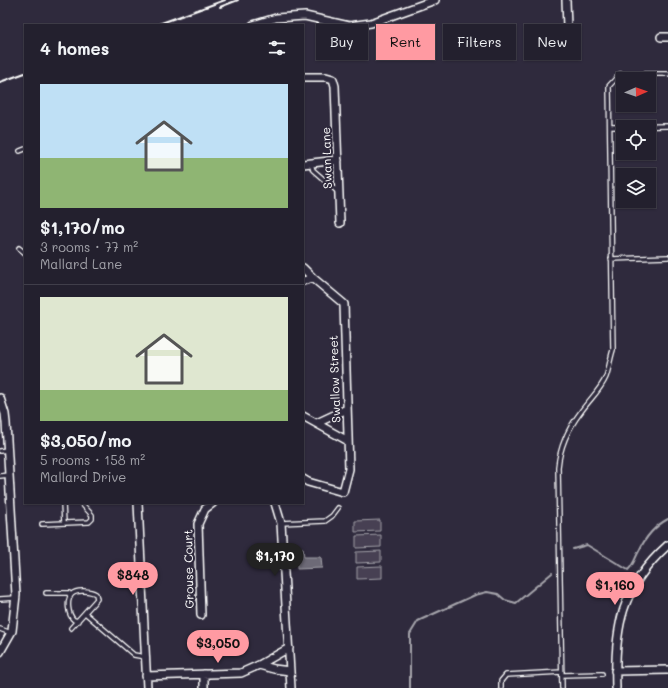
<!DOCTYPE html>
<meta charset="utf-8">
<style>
body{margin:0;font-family:Mali,sans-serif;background:#2f2d3a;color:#f1f3f6;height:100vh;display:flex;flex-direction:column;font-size:15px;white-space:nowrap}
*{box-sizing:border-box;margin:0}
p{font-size:13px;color:#a3a3aa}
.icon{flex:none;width:22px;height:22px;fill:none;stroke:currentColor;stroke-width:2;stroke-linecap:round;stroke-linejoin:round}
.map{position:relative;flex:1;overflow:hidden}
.details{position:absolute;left:24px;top:24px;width:280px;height:480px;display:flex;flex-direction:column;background:#23202e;border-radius:0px;box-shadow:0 1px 3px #0004,0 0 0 1px #403e4a}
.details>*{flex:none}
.hud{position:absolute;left:316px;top:24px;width:292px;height:36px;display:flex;gap:8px}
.needle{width:26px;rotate:88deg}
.tools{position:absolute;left:616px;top:72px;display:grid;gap:8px}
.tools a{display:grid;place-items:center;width:40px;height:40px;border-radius:0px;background:#23202e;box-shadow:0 1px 3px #0004,0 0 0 1px #403e4a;font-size:20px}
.price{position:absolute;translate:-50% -34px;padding:0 9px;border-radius:14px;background:#ff9aa2;color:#111;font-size:13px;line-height:26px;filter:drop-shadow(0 1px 2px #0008)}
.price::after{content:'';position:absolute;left:50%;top:24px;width:12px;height:9px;margin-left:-6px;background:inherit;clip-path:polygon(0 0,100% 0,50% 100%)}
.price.current{background:#222;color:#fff}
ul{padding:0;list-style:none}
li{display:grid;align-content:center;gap:8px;height:212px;padding:0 16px}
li+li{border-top:1px solid #403e4a}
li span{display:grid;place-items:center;height:124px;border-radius:0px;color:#555}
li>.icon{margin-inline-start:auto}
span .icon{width:72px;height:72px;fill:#fffc;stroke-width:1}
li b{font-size:17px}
h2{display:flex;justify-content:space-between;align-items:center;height:48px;padding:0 16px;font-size:17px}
.chip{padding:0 14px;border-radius:0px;background:#23202e;box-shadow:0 1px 3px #0004,0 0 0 1px #403e4a;font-size:14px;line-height:36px}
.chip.current{background:#ff9aa2;color:#111}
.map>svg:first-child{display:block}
.green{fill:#464152;stroke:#a2a0a8}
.water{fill:#6d6a77;stroke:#a7a6ad}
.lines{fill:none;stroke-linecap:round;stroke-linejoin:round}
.stream{stroke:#a7a6ad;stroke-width:2}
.lane-casing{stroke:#fff;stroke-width:6}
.street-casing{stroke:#fff;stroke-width:10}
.lane{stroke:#2f2a3d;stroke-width:3.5}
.street{stroke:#2f2a3d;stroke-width:7}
.rail{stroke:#fff;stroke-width:2}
.labels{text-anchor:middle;stroke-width:4;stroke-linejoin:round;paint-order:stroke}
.street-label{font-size:12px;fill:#fff;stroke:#2f2a3d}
</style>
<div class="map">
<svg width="668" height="688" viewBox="0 0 668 688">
<rect width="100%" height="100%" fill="#2f2a3d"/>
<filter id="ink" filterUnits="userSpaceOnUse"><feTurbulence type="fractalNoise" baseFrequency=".025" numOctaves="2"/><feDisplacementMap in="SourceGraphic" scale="8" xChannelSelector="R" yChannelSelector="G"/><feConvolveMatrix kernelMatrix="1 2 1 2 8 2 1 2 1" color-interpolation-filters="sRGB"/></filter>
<g filter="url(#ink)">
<path class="green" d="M 380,520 L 380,531 L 355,532 L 355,521 Z
M 381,535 L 381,547 L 356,548 L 356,536 Z
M 381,551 L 381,562 L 356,563 L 356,552 Z
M 382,566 L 382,578 L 357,579 L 357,567 Z"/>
<path class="water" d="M 296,548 L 303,548 L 304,557 L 321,557 L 322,568 L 297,569 Z"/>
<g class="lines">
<path class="stream" d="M 573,549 L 587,545 L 628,570 C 634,564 635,558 639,551 C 645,538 655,526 668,519
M 410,688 L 410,634 L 418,621 L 475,595 L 487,592 L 498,594 L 505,600 L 516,603 L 552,573"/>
<g class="lane-casing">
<path id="lane" d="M 610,127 L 668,126
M 20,151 L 25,149
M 311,164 L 313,170 L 338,192
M 19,248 L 25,253
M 611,259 L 668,257
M 0,451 L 7,450
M 0,476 L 9,475
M 63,503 L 64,523
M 281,523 L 325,521 L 332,516 L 338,508
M 42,524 L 89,522 L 92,519 L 92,515 L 81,503
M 46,593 L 69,593 L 70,597
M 0,599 L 16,598
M 85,613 L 134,655 L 145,657
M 71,628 L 97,599 L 96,594 C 91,591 77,589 72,594 C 66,600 68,615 74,620 L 78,621
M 0,629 L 11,633
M 562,675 L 602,674
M 501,688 L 501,681 L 506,675 L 562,672
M 562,688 L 558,467 C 560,447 568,429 580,413 C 588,401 600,391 606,377 C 609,369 610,359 613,350 L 609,86 L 620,74 L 668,74"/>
</g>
<g class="street-casing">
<path id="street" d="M 566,0 L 567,27
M 253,25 L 276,18 L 305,16 L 349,26 L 371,23 L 435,0
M 661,37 L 668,37
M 303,77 L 326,77 L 333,79 L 335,86 L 340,223
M 303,164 L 338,160
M 303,268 L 313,278 L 303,281
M 0,398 L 5,414 L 6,423 L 16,595 L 12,631 L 0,652
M 303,416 L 348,441
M 317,423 L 347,409
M 303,479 L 308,482 L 343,492 L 349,469 L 344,304 L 313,278
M 138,503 L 147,688
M 275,503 L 281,523 L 291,688
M 201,615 L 198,524 L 205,509 L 213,503
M 259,665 L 274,669 L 290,671
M 615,671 L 668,670
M 146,676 L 241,673 L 259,665 L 289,648
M 204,688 L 204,674
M 616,688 C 614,628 621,587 668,545"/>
</g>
<use href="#lane" class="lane"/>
<use href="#street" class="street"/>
<path class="rail" d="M 220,7 L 238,0
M 156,25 L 225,0
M 0,82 L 25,73"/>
</g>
</g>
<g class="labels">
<g class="street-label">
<text transform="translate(327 158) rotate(-92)" y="4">Swan Lane</text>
<text transform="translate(335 379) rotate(-92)" y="4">Swallow Street</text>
<text transform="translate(189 569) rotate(-91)" y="4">Grouse Court</text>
</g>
</g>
</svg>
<div class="tools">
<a><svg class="needle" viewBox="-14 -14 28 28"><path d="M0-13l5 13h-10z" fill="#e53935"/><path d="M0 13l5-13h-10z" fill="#a3a3aa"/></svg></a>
<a><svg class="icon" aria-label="locate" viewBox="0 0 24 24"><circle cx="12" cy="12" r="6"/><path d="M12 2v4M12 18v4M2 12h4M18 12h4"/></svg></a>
<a><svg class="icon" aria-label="layers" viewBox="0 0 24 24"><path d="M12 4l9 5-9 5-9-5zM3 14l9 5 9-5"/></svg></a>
</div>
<b class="price current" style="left:275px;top:577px">$1,170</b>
<b class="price" style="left:133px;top:596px">$848</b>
<b class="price" style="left:615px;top:606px">$1,160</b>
<b class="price" style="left:218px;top:664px">$3,050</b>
<div class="hud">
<a class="chip">Buy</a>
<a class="chip current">Rent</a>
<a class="chip">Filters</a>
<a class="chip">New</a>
</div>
<section class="details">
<h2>4 homes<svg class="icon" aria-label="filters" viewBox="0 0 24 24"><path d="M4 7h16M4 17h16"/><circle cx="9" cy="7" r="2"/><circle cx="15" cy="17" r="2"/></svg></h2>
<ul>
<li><span style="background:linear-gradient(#bfe0f5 60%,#8fb573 0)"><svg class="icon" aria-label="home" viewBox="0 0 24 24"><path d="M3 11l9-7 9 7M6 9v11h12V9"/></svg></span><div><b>$1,170/mo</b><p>3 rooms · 77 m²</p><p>Mallard Lane</p></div></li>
<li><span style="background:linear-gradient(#dfe7d0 75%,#8fb573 0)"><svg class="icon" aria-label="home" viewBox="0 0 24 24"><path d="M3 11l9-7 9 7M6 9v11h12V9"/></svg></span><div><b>$3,050/mo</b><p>5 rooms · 158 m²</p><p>Mallard Drive</p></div></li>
</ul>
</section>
</div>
